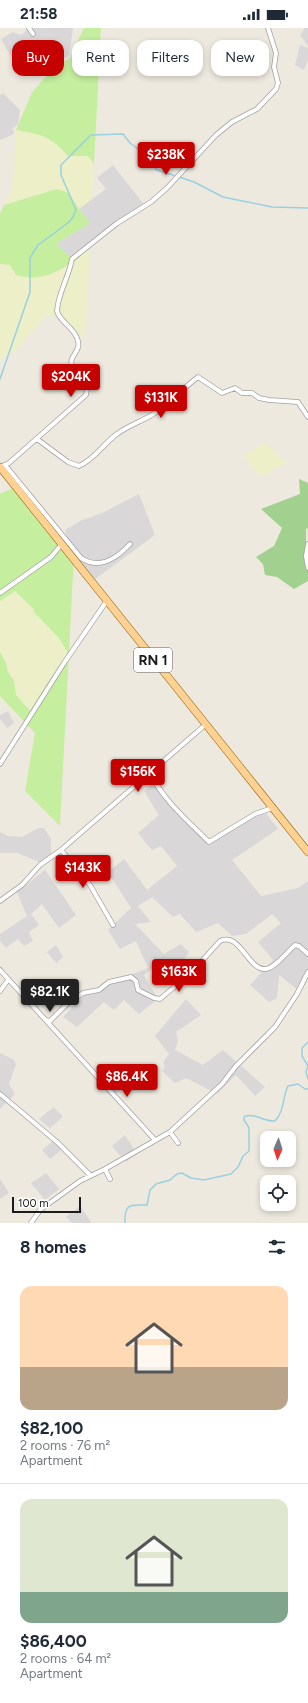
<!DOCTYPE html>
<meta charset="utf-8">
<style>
body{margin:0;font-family:Figtree,sans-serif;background:#f2f2f3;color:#1f2937;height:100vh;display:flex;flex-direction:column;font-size:15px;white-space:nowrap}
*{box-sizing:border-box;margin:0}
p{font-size:13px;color:#747a83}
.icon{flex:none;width:22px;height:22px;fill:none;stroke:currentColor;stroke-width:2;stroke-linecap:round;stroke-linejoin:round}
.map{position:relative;height:1195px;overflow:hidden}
.sheet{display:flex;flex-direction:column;background:#fff;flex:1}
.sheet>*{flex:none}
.banner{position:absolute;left:12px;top:12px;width:284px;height:36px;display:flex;gap:8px}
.needle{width:26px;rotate:183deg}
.controls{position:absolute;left:260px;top:1103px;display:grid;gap:8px}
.controls a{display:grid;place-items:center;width:36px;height:36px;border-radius:8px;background:#fff;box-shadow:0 2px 6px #0003;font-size:20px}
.scale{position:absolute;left:12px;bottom:10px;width:69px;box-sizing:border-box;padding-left:4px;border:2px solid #1b1b1b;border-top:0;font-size:11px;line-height:14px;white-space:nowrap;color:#1b1b1b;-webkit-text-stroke:3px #fff;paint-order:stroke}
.price{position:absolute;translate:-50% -34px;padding:0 9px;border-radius:4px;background:#c50200;color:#fff;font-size:13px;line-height:26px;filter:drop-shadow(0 1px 2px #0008)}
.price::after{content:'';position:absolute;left:50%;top:24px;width:12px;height:9px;margin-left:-6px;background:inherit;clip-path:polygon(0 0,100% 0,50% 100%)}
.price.selected{background:#222;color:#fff}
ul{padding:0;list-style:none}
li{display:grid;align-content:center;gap:8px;height:212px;padding:0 20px}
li+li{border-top:1px solid #e0e1e3}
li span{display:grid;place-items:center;height:124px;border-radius:12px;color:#555}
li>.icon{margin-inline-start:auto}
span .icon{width:72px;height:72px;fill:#fffc;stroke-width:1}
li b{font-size:17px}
h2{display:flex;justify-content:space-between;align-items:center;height:48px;padding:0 20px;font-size:17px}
.pill{padding:0 14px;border-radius:12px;background:#fff;box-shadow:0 2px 6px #0003;font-size:14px;line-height:36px}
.pill.selected{background:#c50200;color:#fff}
.status{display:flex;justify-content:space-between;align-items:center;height:28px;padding:0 20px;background:#fff;direction:ltr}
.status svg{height:11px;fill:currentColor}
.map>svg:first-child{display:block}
.residential{fill:#d9d7d7}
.farmland{fill:#ecefc7}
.grass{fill:#c5ee9f}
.forest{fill:#a2d18f}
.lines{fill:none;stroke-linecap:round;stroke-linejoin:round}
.stream{stroke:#9ad0e0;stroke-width:1.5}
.street-casing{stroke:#a2a2a2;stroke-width:5.5}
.primary-casing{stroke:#916200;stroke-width:8}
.street{stroke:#fff;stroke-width:4}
.primary{stroke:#ffd192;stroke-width:7}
.labels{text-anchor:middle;stroke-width:3;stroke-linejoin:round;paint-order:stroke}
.shield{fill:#fff;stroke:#5f5f5f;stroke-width:1}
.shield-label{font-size:14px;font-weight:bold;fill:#1b1b1b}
</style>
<div class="status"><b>21:58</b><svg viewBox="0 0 49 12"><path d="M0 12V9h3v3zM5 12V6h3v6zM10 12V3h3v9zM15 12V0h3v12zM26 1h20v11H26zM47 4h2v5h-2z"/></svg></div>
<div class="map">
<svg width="308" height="1195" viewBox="0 0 308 1195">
<rect width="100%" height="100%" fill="#eee9df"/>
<path class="residential" d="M 25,0 L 73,0 L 69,28 L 53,36 L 41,22 L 14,34 L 1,11 L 13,4 L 21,7 L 27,2 Z
M 305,0 L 308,0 L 308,18 L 300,7 Z
M 300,17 L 308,20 L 308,32 L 304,42 L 295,37 Z
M 3,65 L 20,82 L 18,96 L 13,100 L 14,106 L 0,112 L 0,67 Z
M 113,137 L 146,179 L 102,209 L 75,233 L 56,216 L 90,195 L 79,181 L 106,161 L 97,150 Z
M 139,466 L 155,507 L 94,552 L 74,527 L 65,502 L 80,493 L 102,485 Z
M 8,683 L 14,695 L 7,700 L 0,691 L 0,687 Z
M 155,753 L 206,815 L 262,780 L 278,801 L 232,832 L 261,868 L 298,860 L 308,853 L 308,945 L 298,962 L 279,947 L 277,970 L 269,974 L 250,957 L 273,932 L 258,914 L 281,895 L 272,886 L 246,906 L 232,908 L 218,895 L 196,904 L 180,886 L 173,889 L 152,869 L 138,878 L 151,894 L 135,896 L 164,926 L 181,916 L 189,924 L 182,934 L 165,932 L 144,947 L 158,971 L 139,986 L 124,972 L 114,982 L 104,974 L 77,999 L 63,989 L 85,967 L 95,966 L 107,956 L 148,940 L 136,913 L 120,921 L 108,902 L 131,880 L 108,844 L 124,831 L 147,862 L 177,838 L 161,818 L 152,822 L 138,805 L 159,787 L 144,763 Z
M 39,800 L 44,800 L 51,811 L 51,829 L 44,834 L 39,834 L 18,825 L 0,825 L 0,804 L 8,808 L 22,809 Z
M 45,842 L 76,887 L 59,900 L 42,876 L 31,886 L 39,897 L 29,904 L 33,913 L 24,918 L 18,911 L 6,920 L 0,913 L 0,906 L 27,888 L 17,864 Z
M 56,917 L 63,929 L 56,935 L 47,924 Z
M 186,971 L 201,987 L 176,1004 L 178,1013 L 175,1022 L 203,1037 L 223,1022 L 265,1059 L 255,1068 L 236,1047 L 217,1066 L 186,1050 L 175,1055 L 162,1043 L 165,1039 L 163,1034 L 169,1026 L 155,1008 Z
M 0,1025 L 14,1032 L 16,1036 L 9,1056 L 15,1066 L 0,1081 Z
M 121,1043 L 129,1055 L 111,1069 L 103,1059 Z
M 54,1079 L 63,1089 L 50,1100 L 39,1091 Z
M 125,1107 L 137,1126 L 126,1134 L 112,1118 Z
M 57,1110 L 65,1119 L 50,1131 L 42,1122 Z
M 46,1145 L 59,1161 L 45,1172 L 31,1155 Z
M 0,1151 L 9,1165 L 0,1171 Z
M 80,1178 L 91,1194 L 90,1195 L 72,1195 L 66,1189 Z"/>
<path class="farmland" d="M 16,102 L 43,107 L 58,116 L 68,128 L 88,128 L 94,136 L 92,171 L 79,181 L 74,171 L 57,161 L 4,177 L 13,160 Z
M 90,220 L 85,310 L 60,287 L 46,288 L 15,323 L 0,331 L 0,236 L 10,237 L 16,247 L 59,243 L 75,233 Z
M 265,415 L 287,436 L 275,441 L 264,448 L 259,446 L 243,428 Z
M 15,563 L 34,581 L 33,583 L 59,610 L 67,623 L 66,632 L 48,654 L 30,684 L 16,667 L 14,653 L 8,644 L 6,635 L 0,624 L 0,573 Z"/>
<path class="grass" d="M 84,0 L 101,0 L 94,136 L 88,128 L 68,128 C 51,108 40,106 16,102 L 32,64 L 52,42 L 70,30 Z
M 57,161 L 69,165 L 79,181 L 90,195 L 56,216 L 75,233 C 55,245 40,254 16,247 L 10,237 L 0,236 L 0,186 L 4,177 Z
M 17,458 L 74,527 L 60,798 L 25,763 L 35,705 L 0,668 L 0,624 L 6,635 L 8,644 L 14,653 L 16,667 L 30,683 L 48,654 L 66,632 L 67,623 L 59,610 L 33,583 L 34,581 L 15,563 L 0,573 L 0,466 Z"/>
<path class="forest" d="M 299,451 L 308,455 L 308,500 L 306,501 L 306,521 L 308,525 L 308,553 L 294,561 L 277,549 L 265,547 L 263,536 L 256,529 L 274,518 L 282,500 L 261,481 L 300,466 Z"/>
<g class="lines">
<path class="stream" d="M 179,149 L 194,154 L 223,169 L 272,179 L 308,180
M 0,351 L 30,264 L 30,230 L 38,217 L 68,195 L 73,189 L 76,182 L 61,147 L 61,137 L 91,107 L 123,106 L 130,115 L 142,124 L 157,142 L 176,148
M 308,1014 L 302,1020 L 302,1028 L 308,1038 L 306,1044 L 308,1051
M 125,1195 C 124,1174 132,1177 147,1177 L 150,1162 L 156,1156 L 170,1152 L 177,1146 L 182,1145 L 191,1150 L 204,1152 L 231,1146 L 238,1139 L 243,1128 L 249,1123 L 249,1100 L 244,1092 L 244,1089 C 254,1084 264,1094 275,1093 C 285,1082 282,1071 288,1058 L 298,1056 L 305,1061 L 308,1061"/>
<g class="street-casing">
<path id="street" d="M 29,0 L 33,6
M 37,411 L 68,434 L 79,438 C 95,431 103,416 117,406 C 129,397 143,393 155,385 C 171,375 183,360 198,349 L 222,365 L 235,360 L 242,365 L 252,365 L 259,370 L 269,372 L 298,374 L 308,389
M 5,437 L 81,530 C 99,542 117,530 130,516
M 0,439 L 9,435 L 86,367 C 90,353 76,349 72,338 C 68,327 83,324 77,310 C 73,299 60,294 57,283 C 58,265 69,249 72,231 L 116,196 L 151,174 L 167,160 L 216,107 L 232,94 L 257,81 L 276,61 L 278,55 L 274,39 L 276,25 L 268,0
M 308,516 L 306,528 L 308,540
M 0,565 L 51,529 L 61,517
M 0,736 L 64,635 L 106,574
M 150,745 C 164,773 188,793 209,814 L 255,786 L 272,780
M 61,822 L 90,857 L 113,897
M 0,873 L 22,857 L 40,837 L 61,822 L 205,697
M 0,942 L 155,1112
M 0,963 L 8,952
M 46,992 L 50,993 L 68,975 L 83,965 L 99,962 L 109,954 L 131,949 L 136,953 L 138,962 L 154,970 L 160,971 L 191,945 L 220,913 C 240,903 248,943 266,941 C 276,939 287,924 295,917 L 299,918 L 308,926
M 0,1066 L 57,1114 L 90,1147
M 170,1104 L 178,1115
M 105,1141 L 110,1151
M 31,1195 L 40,1182 L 80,1153 L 105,1141 L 170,1104 L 222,1056 L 236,1038 L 275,999 L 297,966 L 308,944"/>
</g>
<g class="primary-casing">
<path id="primary" d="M 0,439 L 308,824"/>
</g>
<use href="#street" class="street"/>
<use href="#primary" class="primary"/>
</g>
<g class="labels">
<rect class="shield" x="134" y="620" width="38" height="24" rx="3"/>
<g class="shield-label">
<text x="153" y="637">RN 1</text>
</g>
</g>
</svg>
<div class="controls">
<a><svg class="needle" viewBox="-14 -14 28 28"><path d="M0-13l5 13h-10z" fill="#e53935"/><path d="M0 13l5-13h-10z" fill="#747a83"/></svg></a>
<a><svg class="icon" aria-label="locate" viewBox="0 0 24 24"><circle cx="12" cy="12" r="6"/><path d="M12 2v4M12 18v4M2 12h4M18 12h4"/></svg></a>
</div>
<div class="scale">100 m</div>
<b class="price" style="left:166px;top:148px">$238K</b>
<b class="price" style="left:71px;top:370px">$204K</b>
<b class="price" style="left:161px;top:391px">$131K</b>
<b class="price" style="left:138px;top:765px">$156K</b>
<b class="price" style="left:83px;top:861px">$143K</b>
<b class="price" style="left:179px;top:965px">$163K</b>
<b class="price selected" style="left:50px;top:985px">$82.1K</b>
<b class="price" style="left:127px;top:1070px">$86.4K</b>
<div class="banner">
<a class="pill selected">Buy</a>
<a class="pill">Rent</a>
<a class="pill">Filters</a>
<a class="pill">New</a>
</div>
</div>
<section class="sheet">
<h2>8 homes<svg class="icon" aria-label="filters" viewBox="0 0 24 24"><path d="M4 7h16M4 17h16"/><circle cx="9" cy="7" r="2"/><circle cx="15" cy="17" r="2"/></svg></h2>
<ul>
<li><span style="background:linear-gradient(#ffd9b3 65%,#b9a48a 0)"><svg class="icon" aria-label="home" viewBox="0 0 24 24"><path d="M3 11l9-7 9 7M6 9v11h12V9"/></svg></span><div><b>$82,100</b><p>2 rooms · 76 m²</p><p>Apartment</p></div></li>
<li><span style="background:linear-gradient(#dfe7d0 75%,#7fa58c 0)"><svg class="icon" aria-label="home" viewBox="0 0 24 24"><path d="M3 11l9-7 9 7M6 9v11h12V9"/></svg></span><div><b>$86,400</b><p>2 rooms · 64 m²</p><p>Apartment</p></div></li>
</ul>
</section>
